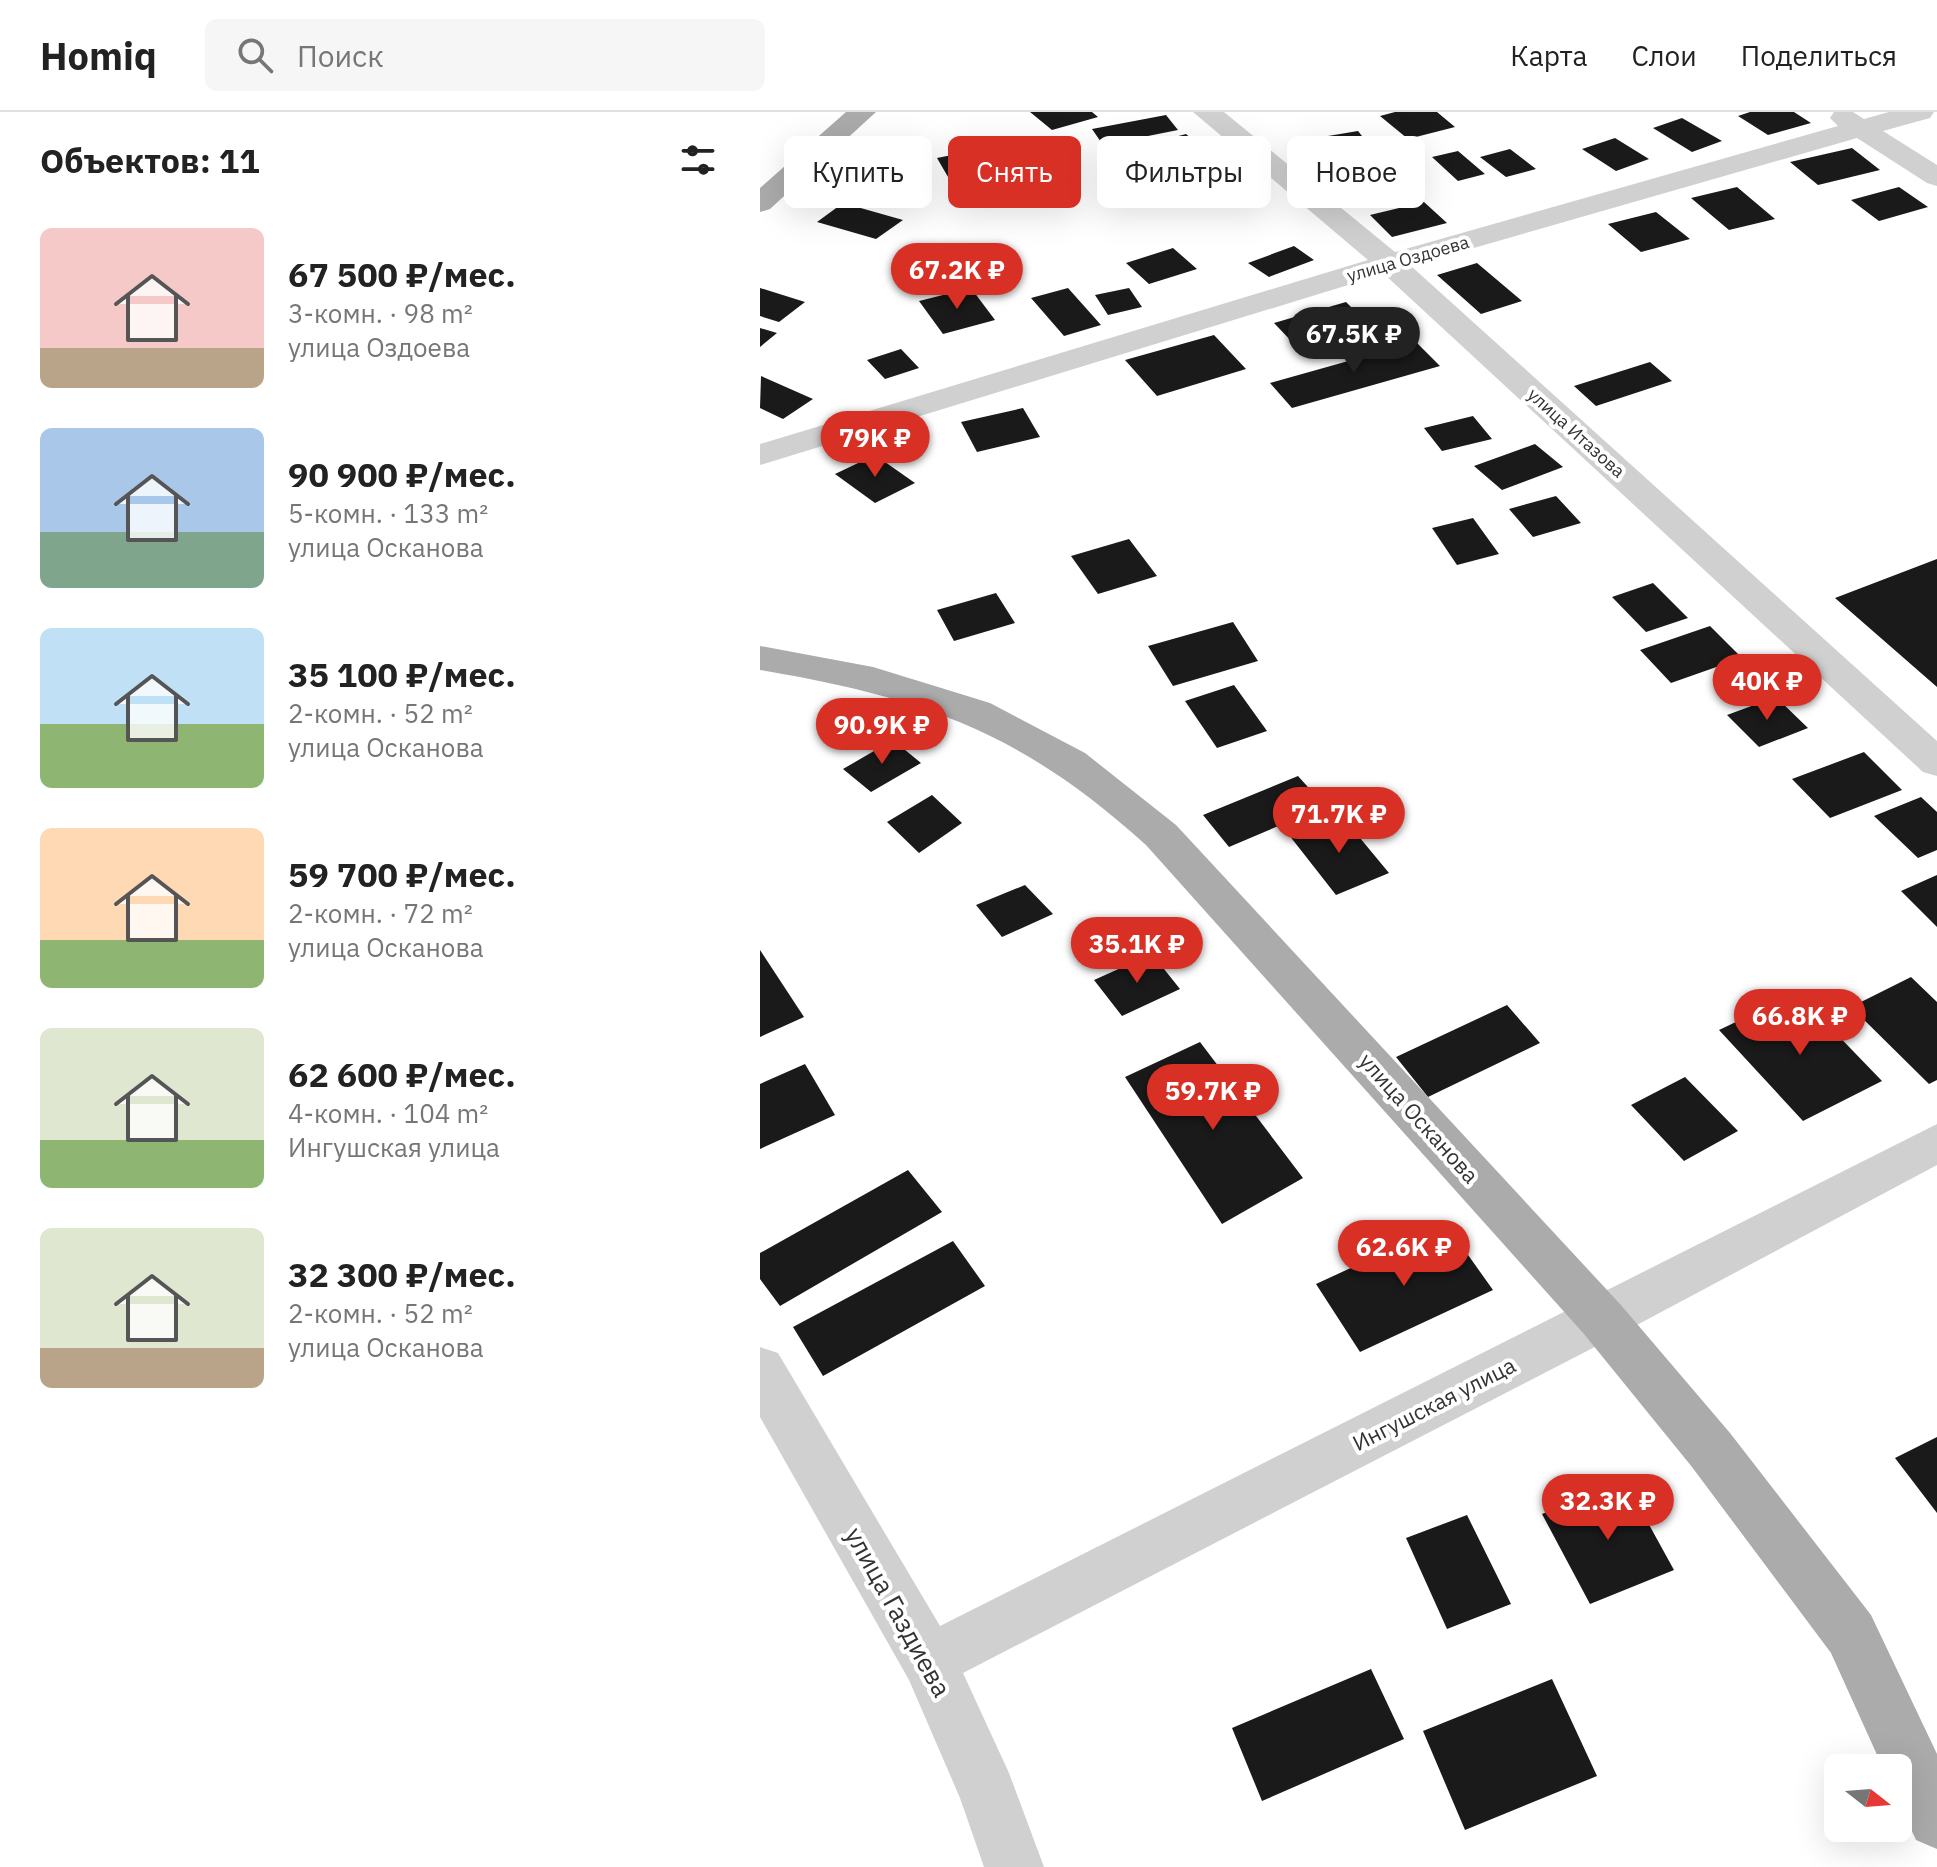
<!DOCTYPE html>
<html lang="ru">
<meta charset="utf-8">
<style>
body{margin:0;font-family:"IBM Plex Sans",sans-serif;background:#f6f6f6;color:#222;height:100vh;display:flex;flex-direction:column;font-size:30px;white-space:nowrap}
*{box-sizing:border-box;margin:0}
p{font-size:26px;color:#767676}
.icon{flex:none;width:44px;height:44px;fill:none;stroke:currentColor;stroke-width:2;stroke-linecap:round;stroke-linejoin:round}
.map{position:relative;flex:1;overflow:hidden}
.sheet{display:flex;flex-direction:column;background:#fff;width:760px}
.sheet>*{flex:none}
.banner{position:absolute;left:24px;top:24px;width:760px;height:72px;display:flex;gap:16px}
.needle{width:52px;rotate:107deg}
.fabs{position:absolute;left:1064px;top:1642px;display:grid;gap:16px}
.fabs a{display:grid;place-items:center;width:88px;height:88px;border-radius:12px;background:#fff;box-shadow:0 8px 32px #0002;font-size:40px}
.price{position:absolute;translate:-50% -68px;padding:0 18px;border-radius:28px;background:#d93025;color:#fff;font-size:26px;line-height:52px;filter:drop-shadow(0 2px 4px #0008)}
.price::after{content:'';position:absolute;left:50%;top:48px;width:24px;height:18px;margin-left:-12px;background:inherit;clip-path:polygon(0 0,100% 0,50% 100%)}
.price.selected{background:#222;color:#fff}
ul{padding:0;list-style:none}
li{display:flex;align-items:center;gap:24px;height:200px;padding:0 40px}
li span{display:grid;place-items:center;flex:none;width:224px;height:160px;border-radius:12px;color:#555}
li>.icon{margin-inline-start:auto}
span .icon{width:96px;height:96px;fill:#fffc;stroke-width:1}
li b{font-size:34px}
h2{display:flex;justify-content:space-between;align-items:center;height:96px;padding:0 40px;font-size:34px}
.pill{padding:0 28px;border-radius:12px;background:#fff;box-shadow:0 8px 32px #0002;font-size:28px;line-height:72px}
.pill.selected{background:#d93025;color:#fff}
header{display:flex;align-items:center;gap:48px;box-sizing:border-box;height:112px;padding:0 40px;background:#fff;border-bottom:2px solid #e0e0e0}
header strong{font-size:38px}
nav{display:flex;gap:44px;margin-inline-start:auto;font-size:28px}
.search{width:560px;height:72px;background:#f6f6f6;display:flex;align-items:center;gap:20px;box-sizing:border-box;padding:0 28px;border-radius:12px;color:#767676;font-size:30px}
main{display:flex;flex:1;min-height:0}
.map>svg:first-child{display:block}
.building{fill:#1a1a1a}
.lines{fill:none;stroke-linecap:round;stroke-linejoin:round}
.minor{fill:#d0d0d0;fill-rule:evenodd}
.major{fill:#ababab;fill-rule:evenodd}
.labels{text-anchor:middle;stroke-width:8;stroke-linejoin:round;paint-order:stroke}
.far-street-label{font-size:18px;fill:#333;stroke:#fff}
.street-label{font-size:22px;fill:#333;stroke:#fff}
.near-street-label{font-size:26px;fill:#333;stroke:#fff}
</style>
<header>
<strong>Homiq</strong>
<div class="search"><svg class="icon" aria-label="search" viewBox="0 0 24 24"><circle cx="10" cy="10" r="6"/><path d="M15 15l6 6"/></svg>Поиск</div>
<nav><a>Карта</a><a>Слои</a><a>Поделиться</a></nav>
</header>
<main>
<section class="sheet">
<h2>Объектов: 11<svg class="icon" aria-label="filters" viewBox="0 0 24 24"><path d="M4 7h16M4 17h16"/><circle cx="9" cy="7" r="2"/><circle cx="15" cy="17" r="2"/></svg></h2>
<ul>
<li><span style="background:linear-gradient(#f6c9c9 75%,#b9a48a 0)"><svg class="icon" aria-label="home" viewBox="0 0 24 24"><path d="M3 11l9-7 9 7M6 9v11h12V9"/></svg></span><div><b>67 500 ₽/мес.</b><p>3-комн. · 98 m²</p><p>улица Оздоева</p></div></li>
<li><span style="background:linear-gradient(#a9c7e8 65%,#7fa58c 0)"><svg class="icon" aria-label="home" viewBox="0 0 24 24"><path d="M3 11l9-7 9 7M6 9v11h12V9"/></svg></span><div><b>90 900 ₽/мес.</b><p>5-комн. · 133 m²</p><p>улица Осканова</p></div></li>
<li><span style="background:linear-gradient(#bfe0f5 60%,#8fb573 0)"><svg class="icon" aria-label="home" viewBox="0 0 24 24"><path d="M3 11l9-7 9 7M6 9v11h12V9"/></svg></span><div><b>35 100 ₽/мес.</b><p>2-комн. · 52 m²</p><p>улица Осканова</p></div></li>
<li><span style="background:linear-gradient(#ffd9b3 70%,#8fb573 0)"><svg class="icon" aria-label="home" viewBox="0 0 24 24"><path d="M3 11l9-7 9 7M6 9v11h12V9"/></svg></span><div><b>59 700 ₽/мес.</b><p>2-комн. · 72 m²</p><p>улица Осканова</p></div></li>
<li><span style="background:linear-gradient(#dfe7d0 70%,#8fb573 0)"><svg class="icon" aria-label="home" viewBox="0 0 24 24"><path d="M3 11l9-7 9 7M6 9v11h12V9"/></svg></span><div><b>62 600 ₽/мес.</b><p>4-комн. · 104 m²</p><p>Ингушская улица</p></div></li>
<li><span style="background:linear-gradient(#dfe7d0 75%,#b9a48a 0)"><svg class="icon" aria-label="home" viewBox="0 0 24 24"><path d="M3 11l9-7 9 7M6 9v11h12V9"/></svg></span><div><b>32 300 ₽/мес.</b><p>2-комн. · 52 m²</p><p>улица Осканова</p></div></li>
</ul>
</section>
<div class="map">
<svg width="1177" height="1755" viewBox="0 0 1177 1755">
<rect width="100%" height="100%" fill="#fff"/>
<path class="building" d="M 270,0 L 332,0 L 338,5 L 292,18 Z
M 635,0 L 677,0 L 695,15 L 648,27 L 620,4 Z
M 990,0 L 1034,0 L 1051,11 L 1008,23 L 978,4 Z
M 406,3 L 418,18 L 343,33 L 332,17 Z
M 922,6 L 962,29 L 932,40 L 893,16 Z
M 598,19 L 614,39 L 566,48 L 538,29 Z
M 426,22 L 442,36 L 371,56 L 355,41 Z
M 855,26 L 889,47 L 856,59 L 822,37 Z
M 1092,36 L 1120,58 L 1058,73 L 1030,50 Z
M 750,37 L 776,57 L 746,65 L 720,45 Z
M 217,38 L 236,70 L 195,77 L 177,46 Z
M 698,39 L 725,62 L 698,69 L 672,45 Z
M 107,60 L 155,70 L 139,84 L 91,74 Z
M 467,63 L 487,79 L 436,95 L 416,79 Z
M 977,75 L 1015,107 L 969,118 L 931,86 Z
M 1139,75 L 1168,95 L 1119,109 L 1091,88 Z
M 664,90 L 687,111 L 632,125 L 610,103 Z
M 83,91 L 143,108 L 116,127 L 57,110 Z
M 896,100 L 930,127 L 881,140 L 848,112 Z
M 534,134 L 554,148 L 509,165 L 488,151 Z
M 413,136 L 437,157 L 389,172 L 366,151 Z
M 717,151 L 762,189 L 721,202 L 677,163 Z
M 0,176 L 45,190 L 19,210 L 0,204 Z
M 211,176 L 235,208 L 183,222 L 159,189 Z
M 308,176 L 341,213 L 304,224 L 271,186 Z
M 369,176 L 382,195 L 348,203 L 335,183 Z
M 586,190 L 608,212 L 536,234 L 514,211 Z
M 0,216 L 17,221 L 0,235 Z
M 454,223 L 486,257 L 397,284 L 365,248 Z
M 656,230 L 680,254 L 532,296 L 510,271 Z
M 141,237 L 159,256 L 125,267 L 107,248 Z
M 890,250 L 912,269 L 836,294 L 814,274 Z
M 1,264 L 53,287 L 23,307 L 0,296 Z
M 263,296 L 280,325 L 217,340 L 201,310 Z
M 713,304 L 732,327 L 682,339 L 664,316 Z
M 775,332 L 803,355 L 742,378 L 714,354 Z
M 115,343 L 155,371 L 115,391 L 75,362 Z
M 796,384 L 821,411 L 773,425 L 749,397 Z
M 713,406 L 739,442 L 697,453 L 672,416 Z
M 369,427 L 397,464 L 338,482 L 311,444 Z
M 1177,447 L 1177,575 L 1075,486 Z
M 893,471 L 928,506 L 886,520 L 852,485 Z
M 236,481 L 255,511 L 194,529 L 177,498 Z
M 473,510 L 498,549 L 413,574 L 388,534 Z
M 950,514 L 982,546 L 911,571 L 880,538 Z
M 474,573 L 507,619 L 457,636 L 425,589 Z
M 1016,585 L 1048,616 L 999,635 L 967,603 Z
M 133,628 L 161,651 L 111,680 L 83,657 Z
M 1104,640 L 1142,678 L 1070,706 L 1032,667 Z
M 538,664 L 565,694 L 469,735 L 443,703 Z
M 172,683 L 202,711 L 159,741 L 127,710 Z
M 1161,685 L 1177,700 L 1177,738 L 1158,746 L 1114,704 Z
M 581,703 L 629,761 L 576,783 L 529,723 Z
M 1177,763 L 1177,815 L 1141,779 Z
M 265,773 L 293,802 L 242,825 L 216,793 Z
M 0,838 L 44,905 L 0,925 Z
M 392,842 L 420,877 L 362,904 L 334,868 Z
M 1151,865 L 1177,890 L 1177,968 L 1169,972 L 1091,895 Z
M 1037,881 L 1122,969 L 1043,1009 L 959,918 Z
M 747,893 L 780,931 L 668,985 L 636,945 Z
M 440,930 L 543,1066 L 462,1112 L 365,965 Z
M 45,952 L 75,1003 L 0,1037 L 0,972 Z
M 925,965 L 978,1019 L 924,1049 L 871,993 Z
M 148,1058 L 182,1100 L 20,1194 L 0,1167 L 0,1141 Z
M 686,1112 L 733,1178 L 600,1240 L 556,1172 Z
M 193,1129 L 225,1174 L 63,1264 L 33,1215 Z
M 1177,1325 L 1177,1401 L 1135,1346 Z
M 865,1369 L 914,1458 L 830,1492 L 782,1402 Z
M 707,1403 L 751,1492 L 687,1517 L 646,1426 Z
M 611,1557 L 644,1627 L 502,1689 L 472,1616 Z
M 792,1567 L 837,1664 L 705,1718 L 663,1619 Z"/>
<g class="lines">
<path class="minor" d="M 433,0 L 464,0 L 635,140 L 1078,14 L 1070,6 L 1074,0 L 1093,0 L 1104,7 L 1129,0 L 1174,0 L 1170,6 L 1123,19 L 1177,53 L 1177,74 L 1167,71 L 1097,26 L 651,154 L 1177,629 L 1177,664 L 1163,660 L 624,162 L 0,353 L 0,332 L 608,148 Z
M 1177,1012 L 1177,1053 L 860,1222 L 203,1561 L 249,1661 L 284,1755 L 224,1755 L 200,1686 L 149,1568 L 0,1305 L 0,1235 L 18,1241 L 180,1514 Z"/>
<path class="major" d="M 86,0 L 116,0 L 10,97 L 0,100 L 0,76 Z
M 0,534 L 113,555 L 230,591 L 325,641 L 416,713 L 860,1192 L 970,1321 L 1111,1503 L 1177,1642 L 1177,1737 L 1156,1728 L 1138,1689 L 1138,1656 L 1123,1656 L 1071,1541 L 932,1355 L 824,1222 L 386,733 C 261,620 164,586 0,558 Z"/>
</g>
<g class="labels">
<g class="far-street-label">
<text transform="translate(648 147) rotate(-16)" y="6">улица Оздоева</text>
<text transform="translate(816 321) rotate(42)" y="6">улица Итазова</text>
</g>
<g class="street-label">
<text transform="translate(659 1006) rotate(48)" y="8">улица Осканова</text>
<text transform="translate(674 1292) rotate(-27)" y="8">Ингушская улица</text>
</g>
<g class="near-street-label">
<text transform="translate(138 1500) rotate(61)" y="9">улица Газдиева</text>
</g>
</g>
</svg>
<div class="fabs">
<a><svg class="needle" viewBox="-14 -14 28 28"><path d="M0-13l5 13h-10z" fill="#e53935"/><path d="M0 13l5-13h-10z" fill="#767676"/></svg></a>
</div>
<b class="price" style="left:197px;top:199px">67.2K ₽</b>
<b class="price selected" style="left:594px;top:263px">67.5K ₽</b>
<b class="price" style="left:115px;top:367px">79K ₽</b>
<b class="price" style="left:1007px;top:610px">40K ₽</b>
<b class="price" style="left:122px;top:654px">90.9K ₽</b>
<b class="price" style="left:579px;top:743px">71.7K ₽</b>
<b class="price" style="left:377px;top:873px">35.1K ₽</b>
<b class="price" style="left:1040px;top:945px">66.8K ₽</b>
<b class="price" style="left:453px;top:1020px">59.7K ₽</b>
<b class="price" style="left:644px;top:1176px">62.6K ₽</b>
<b class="price" style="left:848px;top:1430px">32.3K ₽</b>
<div class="banner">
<a class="pill">Купить</a>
<a class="pill selected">Снять</a>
<a class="pill">Фильтры</a>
<a class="pill">Новое</a>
</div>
</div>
</main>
